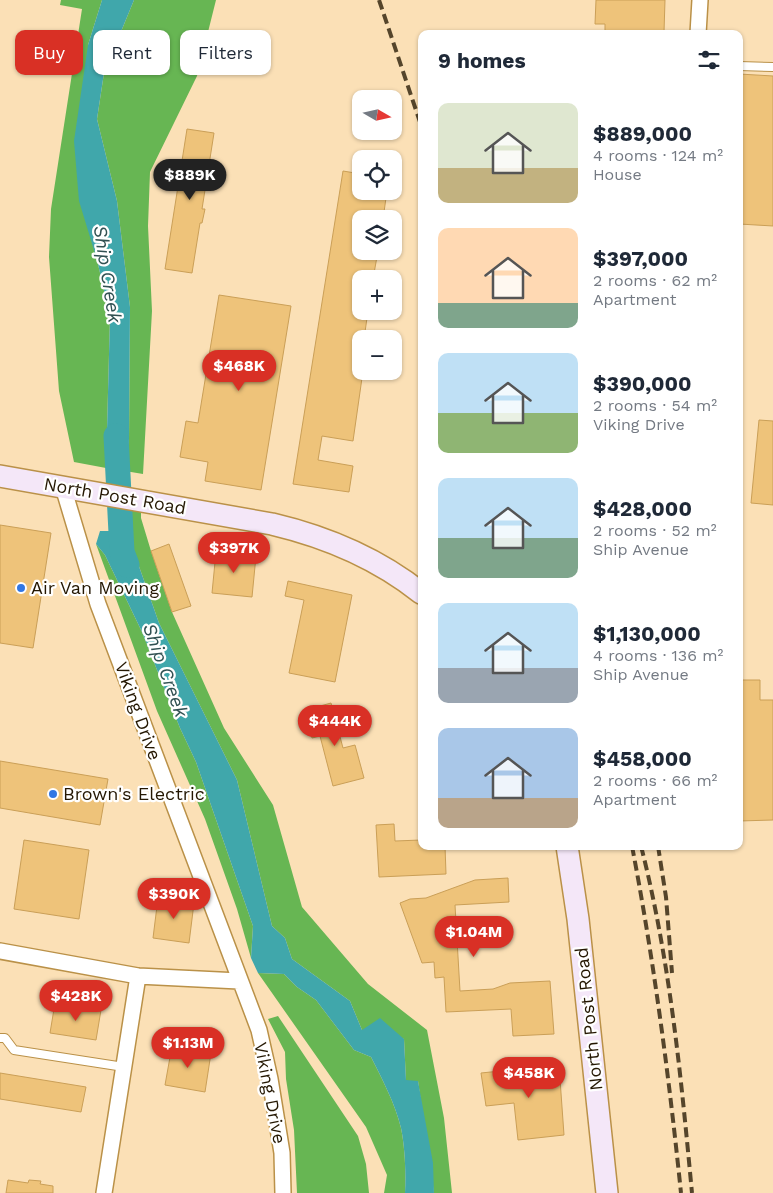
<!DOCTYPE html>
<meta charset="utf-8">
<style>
body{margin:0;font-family:"Work Sans",sans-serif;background:#f6f6f7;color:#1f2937;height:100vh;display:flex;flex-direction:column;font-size:19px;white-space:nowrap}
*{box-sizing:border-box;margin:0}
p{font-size:16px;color:#747a83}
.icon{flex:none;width:28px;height:28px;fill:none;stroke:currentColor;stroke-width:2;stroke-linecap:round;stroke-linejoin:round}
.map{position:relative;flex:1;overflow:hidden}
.details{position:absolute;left:418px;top:30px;width:325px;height:820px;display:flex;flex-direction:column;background:#fff;border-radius:10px;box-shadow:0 1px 4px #0004}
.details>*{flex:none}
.top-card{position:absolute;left:15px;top:30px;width:328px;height:45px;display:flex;gap:10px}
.needle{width:32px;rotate:99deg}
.controls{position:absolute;left:352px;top:90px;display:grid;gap:10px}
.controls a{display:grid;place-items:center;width:50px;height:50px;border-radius:10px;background:#fff;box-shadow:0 1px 4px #0004;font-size:25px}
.price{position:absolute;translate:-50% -42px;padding:0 11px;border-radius:18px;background:#d93025;color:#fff;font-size:16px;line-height:32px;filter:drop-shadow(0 1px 2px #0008)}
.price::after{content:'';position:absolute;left:50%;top:30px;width:15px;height:11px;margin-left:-8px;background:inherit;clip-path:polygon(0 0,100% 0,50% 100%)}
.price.active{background:#222;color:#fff}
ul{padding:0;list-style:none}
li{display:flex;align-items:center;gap:15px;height:125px;padding:0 20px}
li span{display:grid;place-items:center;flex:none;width:140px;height:100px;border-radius:10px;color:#555}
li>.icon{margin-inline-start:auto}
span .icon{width:60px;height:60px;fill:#fffc;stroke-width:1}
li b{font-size:21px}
h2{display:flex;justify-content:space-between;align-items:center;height:60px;padding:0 20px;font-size:21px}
.pill{padding:0 18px;border-radius:10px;background:#fff;box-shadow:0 1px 4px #0004;font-size:18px;line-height:45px}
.pill.active{background:#d93025;color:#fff}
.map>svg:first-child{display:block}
.forest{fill:#67b653}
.water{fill:#40a7ab}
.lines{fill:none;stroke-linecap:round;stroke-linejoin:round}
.river{stroke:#40a7ab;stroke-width:25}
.building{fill:#eec37a;stroke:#ca9f57}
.lane-casing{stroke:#ba9148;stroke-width:10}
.street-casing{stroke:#ba9148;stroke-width:18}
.secondary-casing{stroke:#ba9148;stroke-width:24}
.lane{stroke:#fff;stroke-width:8}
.street{stroke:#fff;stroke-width:15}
.secondary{stroke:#f4e7f8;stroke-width:21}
.rail{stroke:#55452b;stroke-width:4;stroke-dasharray:10 5;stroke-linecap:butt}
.poi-dot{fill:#3177e4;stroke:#fff;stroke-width:2}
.labels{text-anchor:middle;stroke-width:4.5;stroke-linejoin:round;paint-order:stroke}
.street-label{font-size:18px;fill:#241702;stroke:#fff}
.poi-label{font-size:18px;fill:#241702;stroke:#fff;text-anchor:start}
.water-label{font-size:19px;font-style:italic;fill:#315152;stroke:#fff}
</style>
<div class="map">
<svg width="773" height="1193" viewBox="0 0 773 1193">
<rect width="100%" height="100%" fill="#fbe0b6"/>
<path class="forest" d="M 61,0 L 102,0 L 88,45 L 97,260 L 110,316 L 106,468 L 74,462 L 59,391 L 49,257 L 51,209 L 82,9 L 60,5 Z
M 134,0 L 216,0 L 197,76 L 150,172 L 148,226 L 152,311 L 143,474 L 125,471 L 129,439 L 130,307 L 117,201 L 97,119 L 104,73 Z
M 131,510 L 141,512 L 141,518 L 151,551 L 172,612 L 224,728 L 273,805 L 302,907 L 368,984 L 427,1030 L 444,1118 L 452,1193 L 434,1193 L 418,1081 L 406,1081 L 404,1039 L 362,1030 L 350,1001 L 292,959 L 285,938 L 272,926 L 237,780 L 159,623 L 129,538 Z
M 96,544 L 105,555 L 142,632 L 180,728 L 196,762 L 253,926 L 251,958 L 237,909 L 205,819 L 157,711 Z
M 258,973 L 284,974 L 297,987 L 316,1000 L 354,1050 L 371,1057 C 382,1079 395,1103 401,1128 C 405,1148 406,1172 405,1193 L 384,1193 L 387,1175 L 366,1127 Z
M 278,1016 L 358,1136 L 366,1164 L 369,1193 L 297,1193 L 294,1130 L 286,1079 L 285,1052 L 268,1019 Z"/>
<path class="water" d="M 102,0 L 134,0 L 104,73 L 97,119 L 117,201 L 130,307 L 129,439 L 125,471 L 106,468 L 110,316 L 97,260 L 79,201 L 74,141 L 88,45 Z
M 100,531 L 129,531 L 129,538 L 159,623 L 237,780 L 272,926 L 285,938 L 292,959 L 350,1001 L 362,1030 L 380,1018 L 404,1039 L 406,1080 L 418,1081 L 433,1163 L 434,1193 L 405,1193 C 406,1172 405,1148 401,1128 C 395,1103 382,1079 371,1057 L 354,1050 L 316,1000 L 297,987 L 284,974 L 258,973 L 251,958 L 253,926 L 196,762 L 180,728 L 142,632 L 105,555 L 96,544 Z"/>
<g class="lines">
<path class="river" d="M 116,436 L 122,552 L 127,565"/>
</g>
<path class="building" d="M 596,0 L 665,0 L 664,32 L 630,31 L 630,34 L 605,34 L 605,24 L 595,24 Z
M 739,74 L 773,76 L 773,226 L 739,224 Z
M 187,129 L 214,133 L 202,209 L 205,209 L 202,223 L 200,223 L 192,273 L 165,269 Z
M 343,171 L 361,174 L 361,191 L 387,191 L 383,219 L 361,219 L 361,251 L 378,251 L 373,279 L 361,279 L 361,311 L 368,311 L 364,339 L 361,339 L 361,355 L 358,377 L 362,378 L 353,441 L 322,436 L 318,460 L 353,466 L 349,492 L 293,484 Z
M 219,295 L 291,306 L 261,490 L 205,481 L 208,462 L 180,457 L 186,421 L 198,423 Z
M 759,420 L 773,421 L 773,505 L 751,503 Z
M 0,525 L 51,533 L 33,648 L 0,643 Z
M 169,544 L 191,606 L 172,612 L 151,551 Z
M 216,552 L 256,556 L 252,597 L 212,593 Z
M 288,581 L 352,595 L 335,682 L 289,673 L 304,600 L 285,596 Z
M 739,680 L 760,680 L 760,700 L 773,700 L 773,820 L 739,821 Z
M 331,703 L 343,748 L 355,745 L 364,778 L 333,786 L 320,736 L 312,738 L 306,716 L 314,713 L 313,708 Z
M 0,761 L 108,779 L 100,825 L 0,808 Z
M 394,824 L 395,841 L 421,840 L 421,846 L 445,846 L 446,874 L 379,877 L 376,825 Z
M 24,840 L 89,850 L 79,919 L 14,909 Z
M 508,878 L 509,902 L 455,905 L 460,991 L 493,989 L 510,983 L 550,981 L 554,1034 L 513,1036 L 511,1009 L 446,1012 L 444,977 L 435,978 L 434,962 L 422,963 L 400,903 L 410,899 L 426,898 L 475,880 Z
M 158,898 L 194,903 L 189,943 L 153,938 Z
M 55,1003 L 101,1010 L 96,1040 L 50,1033 Z
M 172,1046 L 211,1053 L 205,1092 L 165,1085 Z
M 559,1065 L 564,1135 L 518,1140 L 514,1103 L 486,1106 L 481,1073 Z
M 0,1073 L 86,1087 L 81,1112 L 0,1099 Z
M 8,1180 L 28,1183 L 29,1180 L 41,1181 L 40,1184 L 53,1186 L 53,1193 L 6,1193 Z"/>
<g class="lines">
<g class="lane-casing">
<path id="lane" d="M 739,66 L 773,67
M 0,1038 L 5,1038 L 14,1050 L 124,1067"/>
</g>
<g class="street-casing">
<path id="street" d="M 698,34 L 700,0
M 63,487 L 98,604 L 259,1030 L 270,1079 L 282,1153 L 283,1193
M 0,951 L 138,976 L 239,981
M 104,1193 L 138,976"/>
</g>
<g class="secondary-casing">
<path id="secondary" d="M 0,476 L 272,524 C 327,537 377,558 421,593
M 567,846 L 578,919 L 607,1193"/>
</g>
<use href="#lane" class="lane"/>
<use href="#street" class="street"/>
<use href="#secondary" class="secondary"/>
<path class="rail" d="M 379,0 L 421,125
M 632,846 C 654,961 669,1077 681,1193
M 641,846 C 670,960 681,1077 692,1193
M 658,846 L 666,897 L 672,973"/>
</g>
<g class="poi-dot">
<circle cx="21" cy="588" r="5"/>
<circle cx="53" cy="794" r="5"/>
</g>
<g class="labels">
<g class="street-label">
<text transform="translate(115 496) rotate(10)" y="6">North Post Road</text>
<text transform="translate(138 711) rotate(70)" y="6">Viking Drive</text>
<text transform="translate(589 1019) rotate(-96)" y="6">North Post Road</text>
<text transform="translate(270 1093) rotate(79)" y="6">Viking Drive</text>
</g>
<g class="poi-label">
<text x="31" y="594">Air Van Moving</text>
<text x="63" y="800">Brown's Electric</text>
</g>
<g class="water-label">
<text transform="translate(108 274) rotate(81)" y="7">Ship Creek</text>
<text transform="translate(166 670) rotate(70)" y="7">Ship Creek</text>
</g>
</g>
</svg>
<div class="controls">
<a><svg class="needle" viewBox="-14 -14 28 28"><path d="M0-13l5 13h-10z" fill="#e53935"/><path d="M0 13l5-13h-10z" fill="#747a83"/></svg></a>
<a><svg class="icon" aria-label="locate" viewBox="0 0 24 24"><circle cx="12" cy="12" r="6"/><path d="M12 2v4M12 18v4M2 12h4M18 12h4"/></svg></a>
<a><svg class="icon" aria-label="layers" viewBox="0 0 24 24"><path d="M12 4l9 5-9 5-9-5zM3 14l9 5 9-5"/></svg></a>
<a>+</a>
<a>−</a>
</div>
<b class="price active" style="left:190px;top:201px">$889K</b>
<b class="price" style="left:239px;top:392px">$468K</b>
<b class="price" style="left:234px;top:574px">$397K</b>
<b class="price" style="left:335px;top:747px">$444K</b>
<b class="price" style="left:174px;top:920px">$390K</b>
<b class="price" style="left:474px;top:958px">$1.04M</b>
<b class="price" style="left:76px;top:1022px">$428K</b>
<b class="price" style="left:188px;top:1069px">$1.13M</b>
<b class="price" style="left:529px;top:1099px">$458K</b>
<div class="top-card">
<a class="pill active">Buy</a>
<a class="pill">Rent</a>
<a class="pill">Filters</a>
</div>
<section class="details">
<h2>9 homes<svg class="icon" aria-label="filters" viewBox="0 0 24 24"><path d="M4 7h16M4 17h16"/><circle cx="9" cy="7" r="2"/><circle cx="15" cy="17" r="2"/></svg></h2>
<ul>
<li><span style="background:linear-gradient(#dfe7d0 65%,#c2b280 0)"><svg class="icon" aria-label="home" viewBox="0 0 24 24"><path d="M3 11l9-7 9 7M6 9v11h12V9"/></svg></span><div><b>$889,000</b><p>4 rooms · 124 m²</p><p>House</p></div></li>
<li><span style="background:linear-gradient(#ffd9b3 75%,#7fa58c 0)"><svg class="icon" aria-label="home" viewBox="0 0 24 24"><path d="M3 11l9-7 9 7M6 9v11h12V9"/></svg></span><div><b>$397,000</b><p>2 rooms · 62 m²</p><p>Apartment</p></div></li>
<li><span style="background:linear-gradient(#bfe0f5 60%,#8fb573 0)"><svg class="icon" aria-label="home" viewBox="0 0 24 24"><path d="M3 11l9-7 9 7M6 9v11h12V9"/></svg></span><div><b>$390,000</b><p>2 rooms · 54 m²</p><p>Viking Drive</p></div></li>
<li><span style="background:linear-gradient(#bfe0f5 60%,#7fa58c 0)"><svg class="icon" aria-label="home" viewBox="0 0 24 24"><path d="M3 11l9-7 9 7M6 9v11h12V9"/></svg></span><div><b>$428,000</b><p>2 rooms · 52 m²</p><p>Ship Avenue</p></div></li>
<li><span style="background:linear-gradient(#bfe0f5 65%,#9aa5b1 0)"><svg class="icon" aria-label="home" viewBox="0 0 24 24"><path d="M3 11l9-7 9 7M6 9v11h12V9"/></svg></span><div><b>$1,130,000</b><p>4 rooms · 136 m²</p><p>Ship Avenue</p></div></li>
<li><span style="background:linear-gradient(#a9c7e8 70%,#b9a48a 0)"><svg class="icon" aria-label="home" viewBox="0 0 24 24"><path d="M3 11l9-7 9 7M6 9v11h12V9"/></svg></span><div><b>$458,000</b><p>2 rooms · 66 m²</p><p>Apartment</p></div></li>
</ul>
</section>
</div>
